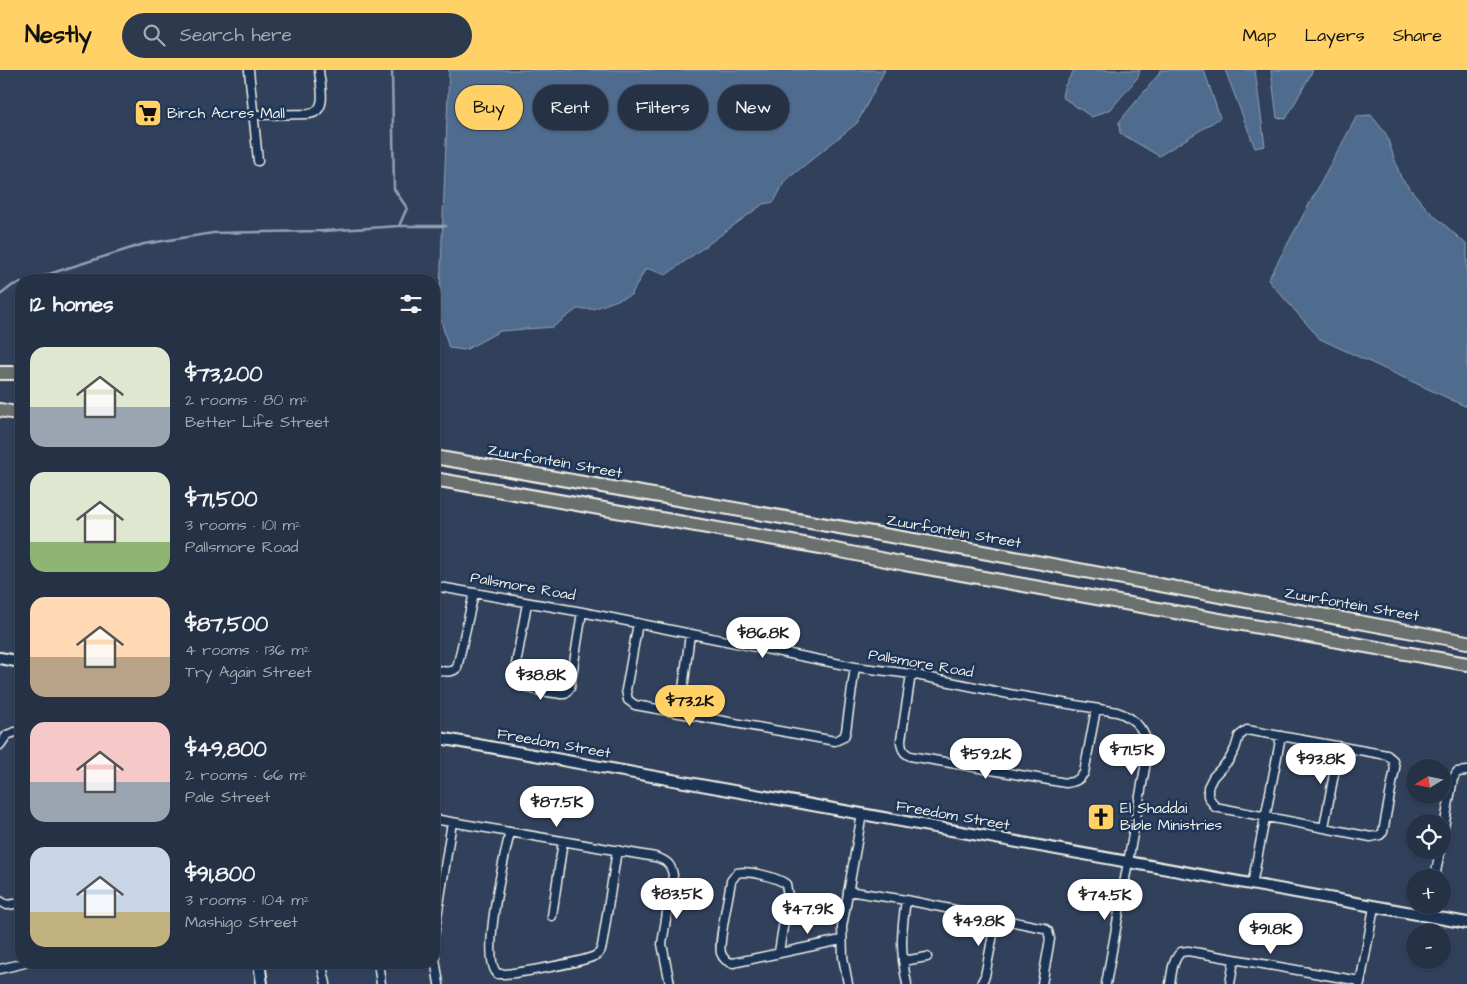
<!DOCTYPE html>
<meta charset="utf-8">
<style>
body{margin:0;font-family:"Architects Daughter",sans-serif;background:#2d394c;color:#f1f3f6;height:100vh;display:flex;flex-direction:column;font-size:19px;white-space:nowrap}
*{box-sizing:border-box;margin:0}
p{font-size:16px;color:#a3a9b3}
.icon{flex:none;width:28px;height:28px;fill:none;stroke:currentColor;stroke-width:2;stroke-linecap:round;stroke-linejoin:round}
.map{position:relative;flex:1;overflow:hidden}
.panel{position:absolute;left:15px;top:204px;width:425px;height:695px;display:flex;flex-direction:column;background:#253145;border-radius:20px;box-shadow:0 1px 4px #0004,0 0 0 1px #424c5e}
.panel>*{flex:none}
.hud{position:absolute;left:455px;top:15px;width:475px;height:45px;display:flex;gap:10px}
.needle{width:32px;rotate:260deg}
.controls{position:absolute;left:1406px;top:689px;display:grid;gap:10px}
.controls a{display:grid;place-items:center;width:45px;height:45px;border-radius:50%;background:#253145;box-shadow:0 1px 4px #0004,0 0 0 1px #424c5e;font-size:25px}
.price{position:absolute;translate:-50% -42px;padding:0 11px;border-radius:18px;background:#fff;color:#222;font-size:16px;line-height:32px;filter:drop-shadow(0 1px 2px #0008)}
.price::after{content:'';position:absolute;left:50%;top:30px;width:15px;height:11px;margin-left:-8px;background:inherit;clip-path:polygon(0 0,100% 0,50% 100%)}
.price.active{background:#ffd166;color:#111}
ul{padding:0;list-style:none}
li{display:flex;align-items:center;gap:15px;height:125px;padding:0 15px}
li span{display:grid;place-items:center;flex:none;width:140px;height:100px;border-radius:15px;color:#555}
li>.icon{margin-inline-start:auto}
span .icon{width:60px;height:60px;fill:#fffc;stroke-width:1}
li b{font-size:21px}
h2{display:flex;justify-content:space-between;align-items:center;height:60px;padding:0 15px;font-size:21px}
.chip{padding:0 18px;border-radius:22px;background:#253145;box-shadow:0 1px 4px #0004,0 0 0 1px #424c5e;font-size:18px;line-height:45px}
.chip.active{background:#ffd166;color:#111}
header{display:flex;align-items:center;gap:30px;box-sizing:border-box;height:70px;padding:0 25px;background:#ffd166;color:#111}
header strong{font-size:24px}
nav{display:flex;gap:28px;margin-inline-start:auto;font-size:18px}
.search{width:350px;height:45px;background:#2d394c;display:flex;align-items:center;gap:12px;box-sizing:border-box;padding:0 18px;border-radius:28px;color:#a3a9b3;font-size:19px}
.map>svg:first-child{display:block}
.water{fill:#4f6c8f;stroke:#91a1b3}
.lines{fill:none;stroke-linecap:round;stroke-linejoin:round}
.stream{stroke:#91a1b3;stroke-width:2.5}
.minor-casing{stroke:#f4f1e8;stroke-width:11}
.tertiary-casing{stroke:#f4f1e8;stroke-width:14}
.primary-casing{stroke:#f4f1e8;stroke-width:16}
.minor{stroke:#1d3557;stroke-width:8}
.tertiary{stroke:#1d3557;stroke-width:10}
.primary{stroke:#6b706d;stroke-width:12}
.labels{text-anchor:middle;stroke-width:5;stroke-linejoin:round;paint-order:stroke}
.poi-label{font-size:15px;fill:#f4f1e8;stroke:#1d3557;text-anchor:start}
.street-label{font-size:15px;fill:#f4f1e8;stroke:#1d3557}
</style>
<header>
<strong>Nestly</strong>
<div class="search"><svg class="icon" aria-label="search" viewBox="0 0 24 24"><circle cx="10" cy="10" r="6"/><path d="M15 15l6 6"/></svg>Search here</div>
<nav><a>Map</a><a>Layers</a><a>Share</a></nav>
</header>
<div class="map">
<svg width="1467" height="914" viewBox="0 0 1467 914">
<rect width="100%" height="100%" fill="#31415c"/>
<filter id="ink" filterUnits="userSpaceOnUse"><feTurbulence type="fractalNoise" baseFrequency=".02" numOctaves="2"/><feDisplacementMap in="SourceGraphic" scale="10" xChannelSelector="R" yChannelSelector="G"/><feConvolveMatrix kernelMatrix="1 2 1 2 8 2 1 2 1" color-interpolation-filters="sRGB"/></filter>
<g filter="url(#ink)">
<path class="water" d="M 449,0 L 885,0 L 857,53 L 785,111 L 774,132 L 763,134 L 666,205 L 646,198 L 631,225 L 593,239 L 577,239 L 553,257 L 500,261 L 465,280 L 449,278 L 439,244 Z
M 1074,0 L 1140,0 L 1138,7 L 1111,39 L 1092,47 L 1062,27 L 1064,17 Z
M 1160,0 L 1204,0 L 1220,48 L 1159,86 L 1120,63 L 1119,52 L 1159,4 Z
M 1225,0 L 1255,0 L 1265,76 L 1255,78 Z
M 1271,0 L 1313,0 L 1286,49 L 1277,48 Z
M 1371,45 L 1386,64 L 1401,108 L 1428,140 L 1467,175 L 1467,337 L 1320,269 L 1268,210 L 1357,46 Z"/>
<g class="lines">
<path class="stream" d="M 399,156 L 446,156
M 30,210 L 144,174 L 213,163 L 324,161 L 399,156 L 407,138 L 394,119 L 392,0
M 0,225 L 13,215 L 21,213"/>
<g class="minor-casing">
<path id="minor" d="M 249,0 L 258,91
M 254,45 L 309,44 C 329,41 320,15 319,0
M 434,516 L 582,542 L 855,597 L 911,604 L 1009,624 L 1117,642 C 1134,647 1148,662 1148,681 L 1106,914
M 527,533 L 515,600 C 514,621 545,621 560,624 L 565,624 L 570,618 L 582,542
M 638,553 L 626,620 L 628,630 L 635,635 L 835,671 L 844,667 L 846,661 L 855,597
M 434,599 C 442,601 451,604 457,598 L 474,523
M 911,604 L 901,670 C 901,678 903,683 910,686 L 1066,713 C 1075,712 1079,710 1084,703 L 1096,639
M 680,643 L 690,564
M 1247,660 L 1387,685 L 1393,690 L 1395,698 L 1383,762 L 1380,765 L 1371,767 L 1215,737 L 1208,726 L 1208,717 L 1213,707 L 1229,690 L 1235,679 L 1239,666 Z
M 0,675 L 7,665 L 15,662 L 21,663
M 434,749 L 655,787 C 666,790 671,794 673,805 L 662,874 L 670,914
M 1324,757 L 1339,677
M 510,762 C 505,784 479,892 498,904 C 511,905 591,891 598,884 C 602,881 602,875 603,870 L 617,780
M 1442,768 L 1453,709 L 1457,702 L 1467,701
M 1435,808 L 1440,780
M 1252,815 L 1281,666
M 848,821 L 906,830 L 1044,858 L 1048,861 L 1050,869 L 1042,914
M 906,830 C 901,864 900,880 907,914
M 0,831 L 7,835 L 21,833
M 1428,845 L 1430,835
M 552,846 L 563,771
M 434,866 L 452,752
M 434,882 L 439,914
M 779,882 L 788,826 L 786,814 C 776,807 749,800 737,803 L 731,811 C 729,825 718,873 721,883 C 723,889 727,892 733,893 L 841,870
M 903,891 L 927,887
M 321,892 L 326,914
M 378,892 L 381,914
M 0,899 L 29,892
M 848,914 L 843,887 L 842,857 L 862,744
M 981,914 L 985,906 L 996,849
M 1170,914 C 1172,903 1172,890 1181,882 L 1188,881 L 1360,911
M 1230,914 L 1234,890
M 1360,914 L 1374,837"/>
</g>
<g class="tertiary-casing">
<path id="tertiary" d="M 0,588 L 21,592
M 434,667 L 1467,853
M 259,892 L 262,914"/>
</g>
<g class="primary-casing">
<path id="primary" d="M 0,303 L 21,303
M 0,340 L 21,344
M 434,387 L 977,481 L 1467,572
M 434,409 L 826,478 L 905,494 L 1467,594"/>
</g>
<use href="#minor" class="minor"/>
<use href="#tertiary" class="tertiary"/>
<use href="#primary" class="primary"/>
</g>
</g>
<defs>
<g id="supermarket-square" transform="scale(1.4375)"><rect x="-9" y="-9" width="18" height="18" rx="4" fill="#ffd166" stroke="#1d3557"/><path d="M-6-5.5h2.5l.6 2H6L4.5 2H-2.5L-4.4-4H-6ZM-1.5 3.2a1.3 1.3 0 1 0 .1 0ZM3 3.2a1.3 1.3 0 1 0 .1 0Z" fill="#111"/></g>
<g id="church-square" transform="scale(1.4375)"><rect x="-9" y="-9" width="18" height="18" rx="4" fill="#ffd166" stroke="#1d3557"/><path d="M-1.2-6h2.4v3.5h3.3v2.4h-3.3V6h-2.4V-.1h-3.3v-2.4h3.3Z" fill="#111"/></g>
</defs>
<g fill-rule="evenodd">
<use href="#supermarket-square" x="148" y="43"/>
<use href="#church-square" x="1101" y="747"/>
</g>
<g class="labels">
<g class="poi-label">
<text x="167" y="48">Birch Acres Mall</text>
<text x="1120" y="743">El Shaddai<tspan x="1120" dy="17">Bible Ministries</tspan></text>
</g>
<g class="street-label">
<text transform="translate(555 391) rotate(10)" y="5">Zuurfontein Street</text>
<text transform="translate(954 461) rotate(10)" y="5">Zuurfontein Street</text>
<text transform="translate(523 516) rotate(10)" y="5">Pallsmore Road</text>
<text transform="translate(1352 534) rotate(10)" y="5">Zuurfontein Street</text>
<text transform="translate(921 593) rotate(10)" y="5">Pallsmore Road</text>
<text transform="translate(554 673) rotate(10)" y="5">Freedom Street</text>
<text transform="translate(953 745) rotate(10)" y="5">Freedom Street</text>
</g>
</g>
</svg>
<div class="controls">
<a><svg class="needle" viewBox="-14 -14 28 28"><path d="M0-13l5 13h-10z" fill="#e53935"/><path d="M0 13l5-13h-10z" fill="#a3a9b3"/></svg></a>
<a><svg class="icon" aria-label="locate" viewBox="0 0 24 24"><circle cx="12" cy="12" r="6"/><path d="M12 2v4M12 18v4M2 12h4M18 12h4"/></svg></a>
<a>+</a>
<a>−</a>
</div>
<b class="price" style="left:763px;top:589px">$86.8K</b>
<b class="price" style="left:541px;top:631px">$38.8K</b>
<b class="price active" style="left:690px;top:657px">$73.2K</b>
<b class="price" style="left:1132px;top:706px">$71.5K</b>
<b class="price" style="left:986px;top:710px">$59.2K</b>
<b class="price" style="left:1321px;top:715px">$93.8K</b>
<b class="price" style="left:557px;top:758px">$87.5K</b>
<b class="price" style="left:677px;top:850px">$83.5K</b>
<b class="price" style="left:1105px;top:851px">$74.5K</b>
<b class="price" style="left:808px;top:865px">$47.9K</b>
<b class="price" style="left:979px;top:877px">$49.8K</b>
<b class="price" style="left:1271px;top:885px">$91.8K</b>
<div class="hud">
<a class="chip active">Buy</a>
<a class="chip">Rent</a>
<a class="chip">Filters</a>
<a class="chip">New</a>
</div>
<section class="panel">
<h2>12 homes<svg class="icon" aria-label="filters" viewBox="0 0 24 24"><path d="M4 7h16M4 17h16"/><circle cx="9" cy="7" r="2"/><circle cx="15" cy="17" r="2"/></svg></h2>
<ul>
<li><span style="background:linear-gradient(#dfe7d0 60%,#9aa5b1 0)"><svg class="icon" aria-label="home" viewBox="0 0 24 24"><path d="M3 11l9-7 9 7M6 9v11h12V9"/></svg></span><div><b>$73,200</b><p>2 rooms · 80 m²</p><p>Better Life Street</p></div></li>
<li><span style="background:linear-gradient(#dfe7d0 70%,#8fb573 0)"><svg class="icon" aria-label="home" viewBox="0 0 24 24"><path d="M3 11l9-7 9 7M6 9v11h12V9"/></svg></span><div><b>$71,500</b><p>3 rooms · 101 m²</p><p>Pallsmore Road</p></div></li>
<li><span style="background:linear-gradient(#ffd9b3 60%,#b9a48a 0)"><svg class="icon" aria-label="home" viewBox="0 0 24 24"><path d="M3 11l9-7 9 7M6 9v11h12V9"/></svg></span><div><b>$87,500</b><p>4 rooms · 136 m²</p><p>Try Again Street</p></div></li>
<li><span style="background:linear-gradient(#f6c9c9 60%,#9aa5b1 0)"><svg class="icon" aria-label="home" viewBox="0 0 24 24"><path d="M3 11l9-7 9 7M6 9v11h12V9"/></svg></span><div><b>$49,800</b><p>2 rooms · 66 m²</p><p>Pale Street</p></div></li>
<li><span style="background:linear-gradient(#c9d6e8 65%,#c2b280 0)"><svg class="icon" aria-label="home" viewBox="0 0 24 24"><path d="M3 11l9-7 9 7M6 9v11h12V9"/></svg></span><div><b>$91,800</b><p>3 rooms · 104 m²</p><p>Mashigo Street</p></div></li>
</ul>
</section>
</div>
